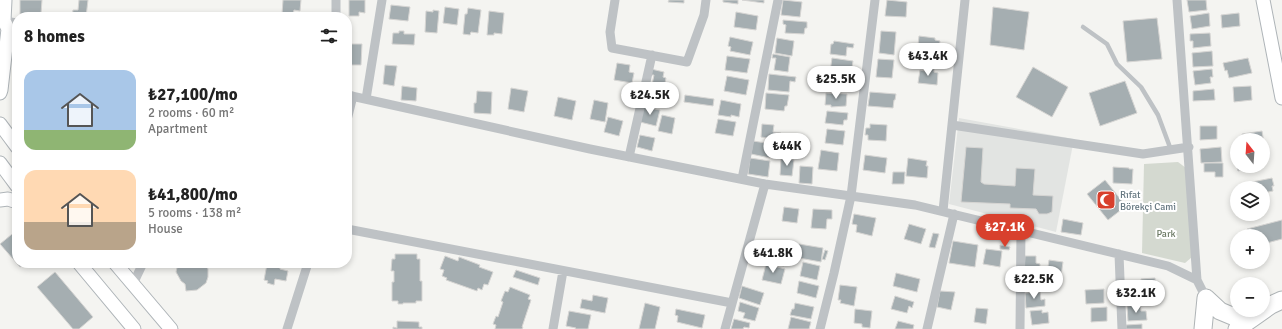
<!DOCTYPE html>
<meta charset="utf-8">
<style>
body{margin:0;font-family:Signika,sans-serif;background:#f2f2f2;color:#222;height:100vh;display:flex;flex-direction:column;font-size:15px;white-space:nowrap}
*{box-sizing:border-box;margin:0}
p{font-size:13px;color:#767676}
.icon{flex:none;width:22px;height:22px;fill:none;stroke:currentColor;stroke-width:2;stroke-linecap:round;stroke-linejoin:round}
.map{position:relative;flex:1;overflow:hidden}
.side{position:absolute;left:12px;top:12px;width:340px;height:256px;display:flex;flex-direction:column;background:#fff;border-radius:16px;box-shadow:0 2px 6px #0003}
.side>*{flex:none}
.needle{width:26px;rotate:343deg}
.controls{position:absolute;left:1230px;top:133px;display:grid;gap:8px}
.controls a{display:grid;place-items:center;width:40px;height:40px;border-radius:50%;background:#fff;box-shadow:0 2px 6px #0003;font-size:20px}
.price{position:absolute;translate:-50% -34px;padding:0 9px;border-radius:14px;background:#fff;color:#222;font-size:13px;line-height:26px;filter:drop-shadow(0 1px 2px #0008)}
.price::after{content:'';position:absolute;left:50%;top:24px;width:12px;height:9px;margin-left:-6px;background:inherit;clip-path:polygon(0 0,100% 0,50% 100%)}
.price.selected{background:#d8402d;color:#fff}
ul{padding:0;list-style:none}
li{display:flex;align-items:center;gap:12px;height:100px;padding:0 12px}
li span{display:grid;place-items:center;flex:none;width:112px;height:80px;border-radius:12px;color:#555}
li>.icon{margin-inline-start:auto}
span .icon{width:48px;height:48px;fill:#fffc;stroke-width:1}
li b{font-size:17px}
h2{display:flex;justify-content:space-between;align-items:center;height:48px;padding:0 12px;font-size:17px}
.map>svg:first-child{display:block}
.built{fill:#e2e4e2}
.green{fill:#d4d9d0}
.building{fill:#a5aeb1;stroke:#d6d5d3}
.lines{fill:none;stroke-linecap:round;stroke-linejoin:round}
.secondary-casing{stroke:#aeb4b8;stroke-width:15}
.highway-casing{stroke:#afb4b6;stroke-width:19}
.lane{stroke:#bec2c5;stroke-width:4.5}
.street{stroke:#bec2c5;stroke-width:9}
.secondary{stroke:#fff;stroke-width:13}
.highway{stroke:#fff;stroke-width:17}
.labels{text-anchor:middle;stroke-width:4;stroke-linejoin:round;paint-order:stroke}
.poi-label{font-size:10px;fill:#657780;stroke:#fff;text-anchor:start}
.park-label{font-size:10px;fill:#6a7863;stroke:#fff}
</style>
<div class="map">
<svg width="1282" height="329" viewBox="0 0 1282 329">
<rect width="100%" height="100%" fill="#f4f4f1"/>
<path class="built" d="M 959,118 L 1074,139 L 1056,232 L 949,204 Z"/>
<path class="green" d="M 1178,162 L 1186,168 L 1192,257 L 1185,263 L 1142,253 L 1144,164 Z"/>
<path class="building" d="M 20,0 L 42,0 L 41,14 L 20,14 Z
M 79,0 L 88,0 L 86,17 L 72,17 L 73,10 L 78,10 Z
M 283,0 L 301,0 L 300,11 L 294,10 L 293,15 L 282,14 Z
M 349,0 L 365,0 L 365,13 L 359,12 L 359,16 L 349,16 Z
M 669,0 L 684,0 L 684,3 L 668,2 Z
M 723,0 L 738,0 L 738,4 L 723,2 Z
M 742,0 L 764,0 L 764,3 Z
M 783,0 L 802,2 L 800,17 L 781,15 Z
M 887,0 L 907,2 L 906,17 L 885,16 Z
M 1187,0 L 1206,0 L 1207,10 L 1189,12 Z
M 391,5 L 410,7 L 408,21 L 389,19 Z
M 445,7 L 459,9 L 457,25 L 443,23 Z
M 993,7 L 1029,12 L 1024,50 L 990,45 Z
M 468,8 L 481,10 L 478,33 L 471,32 L 470,35 L 463,34 L 465,14 L 467,14 Z
M 433,10 L 439,11 L 437,33 L 425,32 L 426,11 L 433,12 Z
M 489,11 L 504,13 L 502,34 L 494,33 L 494,35 L 487,35 Z
M 736,12 L 758,16 L 756,30 L 734,27 Z
M 1209,13 L 1210,26 L 1192,29 L 1190,16 Z
M 1239,13 L 1240,26 L 1222,28 L 1221,15 Z
M 1157,18 L 1162,59 L 1127,62 L 1123,21 Z
M 783,20 L 807,22 L 807,28 L 805,28 L 804,34 L 785,33 L 786,25 L 783,24 Z
M 399,31 L 404,31 L 404,34 L 415,34 L 414,45 L 392,44 L 393,33 L 399,33 Z
M 881,31 L 896,32 L 894,55 L 879,53 Z
M 1210,33 L 1211,46 L 1193,48 L 1193,41 L 1190,41 L 1190,34 Z
M 919,36 L 935,38 L 935,40 L 940,41 L 938,56 L 917,54 Z
M 730,37 L 753,42 L 750,55 L 730,51 L 731,47 L 728,46 Z
M 777,38 L 794,41 L 792,56 L 775,53 Z
M 834,41 L 854,44 L 853,48 L 847,47 L 846,56 L 830,54 L 831,44 L 833,44 Z
M 347,44 L 362,44 L 361,65 L 347,65 Z
M 1212,51 L 1213,66 L 1193,67 L 1192,53 Z
M 773,54 L 790,57 L 788,72 L 774,70 L 776,58 L 772,58 Z
M 727,56 L 750,59 L 747,73 L 725,70 Z
M 832,58 L 853,61 L 851,75 L 830,72 Z
M 1248,58 L 1252,73 L 1229,78 L 1227,70 L 1225,71 L 1223,63 Z
M 878,59 L 894,60 L 892,78 L 876,77 Z
M 617,63 L 630,65 L 629,72 L 634,73 L 632,83 L 614,80 Z
M 385,65 L 397,66 L 394,86 L 383,84 Z
M 1033,67 L 1068,87 L 1052,117 L 1016,97 Z
M 925,68 L 934,69 L 934,72 L 938,73 L 937,85 L 918,83 L 920,70 L 925,71 Z
M 651,69 L 664,72 L 663,77 L 666,78 L 664,88 L 652,85 L 654,75 L 650,75 Z
M 1212,69 L 1213,77 L 1210,77 L 1211,83 L 1195,85 L 1193,71 Z
M 769,74 L 796,77 L 795,82 L 790,81 L 789,92 L 768,90 Z
M 826,74 L 849,77 L 848,87 L 843,87 L 842,89 L 824,86 Z
M 727,76 L 749,80 L 746,95 L 724,91 Z
M 1125,81 L 1137,113 L 1100,126 L 1089,93 Z
M 402,86 L 417,88 L 416,101 L 401,100 Z
M 1251,86 L 1252,100 L 1234,102 L 1233,87 Z
M 511,88 L 528,91 L 524,112 L 508,109 Z
M 648,88 L 665,92 L 662,105 L 645,102 Z
M 1214,89 L 1215,100 L 1193,101 L 1193,91 Z
M 477,91 L 492,92 L 491,114 L 474,113 L 474,103 L 476,103 Z
M 870,92 L 896,94 L 895,100 L 894,100 L 893,108 L 868,106 Z
M 766,93 L 789,95 L 787,106 L 785,106 L 784,111 L 765,109 Z
M 826,93 L 847,94 L 846,106 L 831,107 L 831,105 L 825,105 Z
M 685,95 L 714,99 L 713,106 L 684,102 Z
M 558,97 L 576,101 L 572,120 L 554,116 Z
M 594,100 L 608,103 L 605,122 L 590,119 Z
M 721,100 L 741,104 L 739,117 L 731,115 L 731,117 L 718,115 Z
M 644,107 L 660,110 L 656,126 L 640,122 Z
M 827,111 L 848,113 L 847,120 L 844,120 L 843,125 L 825,123 Z
M 662,115 L 675,118 L 672,134 L 658,131 Z
M 608,117 L 623,121 L 619,136 L 604,132 Z
M 718,119 L 736,122 L 733,136 L 715,133 Z
M 762,124 L 774,125 L 773,132 L 781,133 L 780,140 L 761,137 Z
M 870,124 L 887,125 L 886,141 L 868,140 L 868,135 L 865,135 L 866,128 L 870,128 Z
M 1200,126 L 1217,126 L 1217,139 L 1200,140 Z
M 827,129 L 845,131 L 843,145 L 825,143 Z
M 1262,131 L 1264,143 L 1263,143 L 1263,140 L 1243,140 L 1242,134 Z
M 640,135 L 655,138 L 652,151 L 637,147 Z
M 753,141 L 773,144 L 770,158 L 751,154 Z
M 966,147 L 983,148 L 981,182 L 984,184 L 1015,186 L 1016,168 L 1035,169 L 1033,195 L 1053,196 L 1052,212 L 1047,214 L 1039,214 L 1036,209 L 1010,208 L 1010,204 L 961,202 Z
M 1221,147 L 1222,162 L 1201,163 L 1200,149 Z
M 821,150 L 839,153 L 837,171 L 818,169 Z
M 865,155 L 887,158 L 885,173 L 863,170 Z
M 750,158 L 770,161 L 768,177 L 748,174 Z
M 908,158 L 927,161 L 926,166 L 928,166 L 927,178 L 906,176 Z
M 781,159 L 794,160 L 792,176 L 780,175 Z
M 1204,163 L 1223,163 L 1223,177 L 1215,177 L 1215,172 L 1204,172 Z
M 1237,163 L 1237,166 L 1262,166 L 1238,171 L 1236,164 Z
M 800,166 L 813,167 L 812,184 L 799,183 Z
M 1113,167 L 1129,168 L 1129,169 L 1133,169 L 1132,184 L 1113,183 Z
M 893,172 L 905,172 L 904,184 L 892,184 Z
M 1272,178 L 1274,186 L 1272,186 L 1273,191 L 1263,193 L 1263,188 L 1253,188 L 1252,182 Z
M 1105,180 L 1126,206 L 1108,220 L 1087,194 Z
M 784,207 L 799,209 L 797,223 L 782,221 Z
M 813,209 L 832,210 L 832,219 L 827,219 L 826,229 L 811,228 Z
M 854,214 L 876,218 L 872,236 L 856,232 L 857,225 L 852,224 Z
M 1063,219 L 1083,223 L 1081,235 L 1061,232 Z
M 1282,220 L 1282,239 L 1263,244 L 1263,236 L 1248,236 L 1247,229 Z
M 909,224 L 926,229 L 921,244 L 904,239 Z
M 17,230 L 17,263 L 26,263 L 20,267 L 0,244 Z
M 933,233 L 939,234 L 935,248 L 929,247 Z
M 953,241 L 978,245 L 975,267 L 949,263 Z
M 799,244 L 823,248 L 821,262 L 799,258 L 801,248 L 798,248 Z
M 1000,245 L 1010,247 L 1009,250 L 1000,249 Z
M 986,249 L 1002,251 L 1000,267 L 983,264 Z
M 771,250 L 787,253 L 784,266 L 768,263 Z
M 825,250 L 828,251 L 825,260 L 822,259 Z
M 395,254 L 417,254 L 417,259 L 420,259 L 420,281 L 422,281 L 422,301 L 416,301 L 416,303 L 403,303 L 403,304 L 398,304 L 398,301 L 392,301 L 392,282 L 394,282 L 394,271 L 391,271 L 392,259 L 395,259 Z
M 445,256 L 458,261 L 459,257 L 480,265 L 479,267 L 493,272 L 488,285 L 484,284 L 482,290 L 478,288 L 477,291 L 446,280 L 447,278 L 442,276 L 444,270 L 440,269 Z
M 1025,256 L 1036,256 L 1036,263 L 1040,264 L 1040,271 L 1024,270 Z
M 1049,260 L 1063,262 L 1060,283 L 1046,281 Z
M 803,262 L 820,266 L 817,280 L 800,276 Z
M 178,263 L 205,263 L 208,269 L 208,277 L 206,283 L 197,290 L 186,291 L 185,284 L 181,281 L 176,272 Z
M 267,264 L 280,266 L 280,269 L 288,271 L 286,281 L 275,279 L 274,285 L 267,283 L 268,281 L 264,280 Z
M 766,264 L 785,269 L 781,284 L 762,280 Z
M 516,270 L 540,278 L 538,285 L 513,277 Z
M 1025,271 L 1035,271 L 1034,276 L 1039,276 L 1039,286 L 1024,285 Z
M 55,272 L 93,317 L 79,329 L 73,329 L 37,287 Z
M 896,273 L 920,279 L 917,292 L 893,286 Z
M 1155,278 L 1156,295 L 1141,296 L 1141,279 Z
M 799,281 L 819,286 L 816,298 L 797,293 Z
M 840,285 L 857,287 L 854,306 L 840,303 L 841,300 L 838,300 Z
M 742,286 L 764,293 L 760,305 L 739,298 Z
M 510,287 L 530,295 L 528,299 L 531,300 L 522,327 L 523,327 L 522,329 L 495,329 L 496,325 L 493,324 L 496,316 L 498,317 L 503,302 L 501,301 L 505,291 L 508,292 Z
M 1104,289 L 1104,303 L 1086,304 L 1085,290 Z
M 940,291 L 955,292 L 951,310 L 937,307 Z
M 1040,292 L 1041,300 L 1045,299 L 1045,306 L 1026,308 L 1025,293 Z
M 593,295 L 608,298 L 605,313 L 580,308 L 582,299 L 592,301 Z
M 895,296 L 914,302 L 912,308 L 909,306 L 907,313 L 891,309 Z
M 740,302 L 759,308 L 755,321 L 743,318 L 745,313 L 738,311 Z
M 645,303 L 660,307 L 655,329 L 639,329 Z
M 795,303 L 814,307 L 811,319 L 790,315 L 792,309 L 794,309 Z
M 1140,305 L 1141,311 L 1146,311 L 1147,320 L 1128,321 L 1127,306 Z
M 1107,307 L 1107,321 L 1091,322 L 1091,308 Z
M 976,308 L 988,309 L 986,324 L 974,322 Z
M 676,309 L 705,315 L 702,328 L 677,322 L 678,316 L 675,315 Z
M 855,309 L 872,311 L 870,328 L 862,327 L 862,324 L 854,323 Z
M 1042,310 L 1042,313 L 1048,312 L 1049,323 L 1032,325 L 1030,311 Z
M 569,311 L 591,315 L 588,329 L 575,329 L 576,328 L 566,326 Z
M 791,317 L 811,322 L 809,329 L 788,329 Z
M 734,319 L 750,323 L 749,328 L 744,327 L 743,329 L 731,329 Z
M 397,321 L 419,322 L 419,327 L 422,327 L 422,329 L 393,329 L 393,327 L 397,328 Z
M 898,321 L 914,325 L 913,329 L 895,329 Z
M 1142,324 L 1142,329 L 1126,329 L 1126,325 Z"/>
<g class="lines">
<g class="secondary-casing">
<path id="secondary" d="M 1263,0 L 1282,98
M 0,93 L 1,90 L 8,29 L 4,21 L 5,0
M 0,124 L 17,147
M 0,163 L 17,186
M 0,200 L 8,199 L 17,202
M 79,263 L 134,329
M 115,263 L 171,329"/>
</g>
<g class="highway-casing">
<path id="highway" d="M 1206,298 L 1220,311 L 1232,316 L 1264,310
M 1203,329 L 1206,298
M 1237,329 L 1271,305 L 1282,300"/>
</g>
<path class="lane" d="M 1083,27 L 1107,44 L 1117,64 L 1141,87 L 1158,115 L 1171,150"/>
<path class="street" d="M 336,0 L 336,17
M 615,0 L 610,32 L 612,48 L 687,62 L 704,15 L 706,0
M 1177,0 L 1197,280 L 1206,298
M 4,21 L 17,23
M 347,95 L 590,149 L 765,184 L 915,205 L 1168,266 L 1197,280
M 366,99 L 382,0
M 347,120 L 353,96
M 952,125 L 1143,154 L 1189,147
M 629,157 L 652,55
M 742,179 L 778,0
M 943,211 L 965,0
M 347,229 L 732,303
M 1119,254 L 1122,329
M 133,284 L 143,263
M 287,329 L 308,263
M 553,329 L 563,271
M 725,329 L 765,184
M 820,329 L 834,273 L 851,196 L 875,0
M 927,329 L 954,214
M 1020,329 L 1021,230"/>
<use href="#secondary" class="secondary"/>
<use href="#highway" class="highway"/>
</g>
<defs>
<g id="mosque-square" transform="scale(1)"><rect x="-9" y="-9" width="18" height="18" rx="4" fill="#d8402d" stroke="#fff"/><path d="M3.5-4.9A6 6 0 1 0 3.5 4.9A5 5 0 1 1 3.5-4.9Z" fill="#fff"/></g>
</defs>
<g fill-rule="evenodd">
<use href="#mosque-square" x="1106" y="200"/>
</g>
<g class="labels">
<g class="poi-label">
<text x="1120" y="198">Rıfat<tspan x="1120" dy="12">Börekçi Cami</tspan></text>
</g>
<g class="park-label">
<text x="1166" y="237">Park</text>
</g>
</g>
</svg>
<div class="controls">
<a><svg class="needle" viewBox="-14 -14 28 28"><path d="M0-13l5 13h-10z" fill="#e53935"/><path d="M0 13l5-13h-10z" fill="#767676"/></svg></a>
<a><svg class="icon" aria-label="layers" viewBox="0 0 24 24"><path d="M12 4l9 5-9 5-9-5zM3 14l9 5 9-5"/></svg></a>
<a>+</a>
<a>−</a>
</div>
<b class="price" style="left:928px;top:77px">₺43.4K</b>
<b class="price" style="left:836px;top:100px">₺25.5K</b>
<b class="price" style="left:650px;top:116px">₺24.5K</b>
<b class="price" style="left:787px;top:167px">₺44K</b>
<b class="price selected" style="left:1005px;top:248px">₺27.1K</b>
<b class="price" style="left:773px;top:274px">₺41.8K</b>
<b class="price" style="left:1034px;top:300px">₺22.5K</b>
<b class="price" style="left:1136px;top:314px">₺32.1K</b>
<section class="side">
<h2>8 homes<svg class="icon" aria-label="filters" viewBox="0 0 24 24"><path d="M4 7h16M4 17h16"/><circle cx="9" cy="7" r="2"/><circle cx="15" cy="17" r="2"/></svg></h2>
<ul>
<li><span style="background:linear-gradient(#a9c7e8 75%,#8fb573 0)"><svg class="icon" aria-label="home" viewBox="0 0 24 24"><path d="M3 11l9-7 9 7M6 9v11h12V9"/></svg></span><div><b>₺27,100/mo</b><p>2 rooms · 60 m²</p><p>Apartment</p></div></li>
<li><span style="background:linear-gradient(#ffd9b3 65%,#b9a48a 0)"><svg class="icon" aria-label="home" viewBox="0 0 24 24"><path d="M3 11l9-7 9 7M6 9v11h12V9"/></svg></span><div><b>₺41,800/mo</b><p>5 rooms · 138 m²</p><p>House</p></div></li>
</ul>
</section>
</div>
